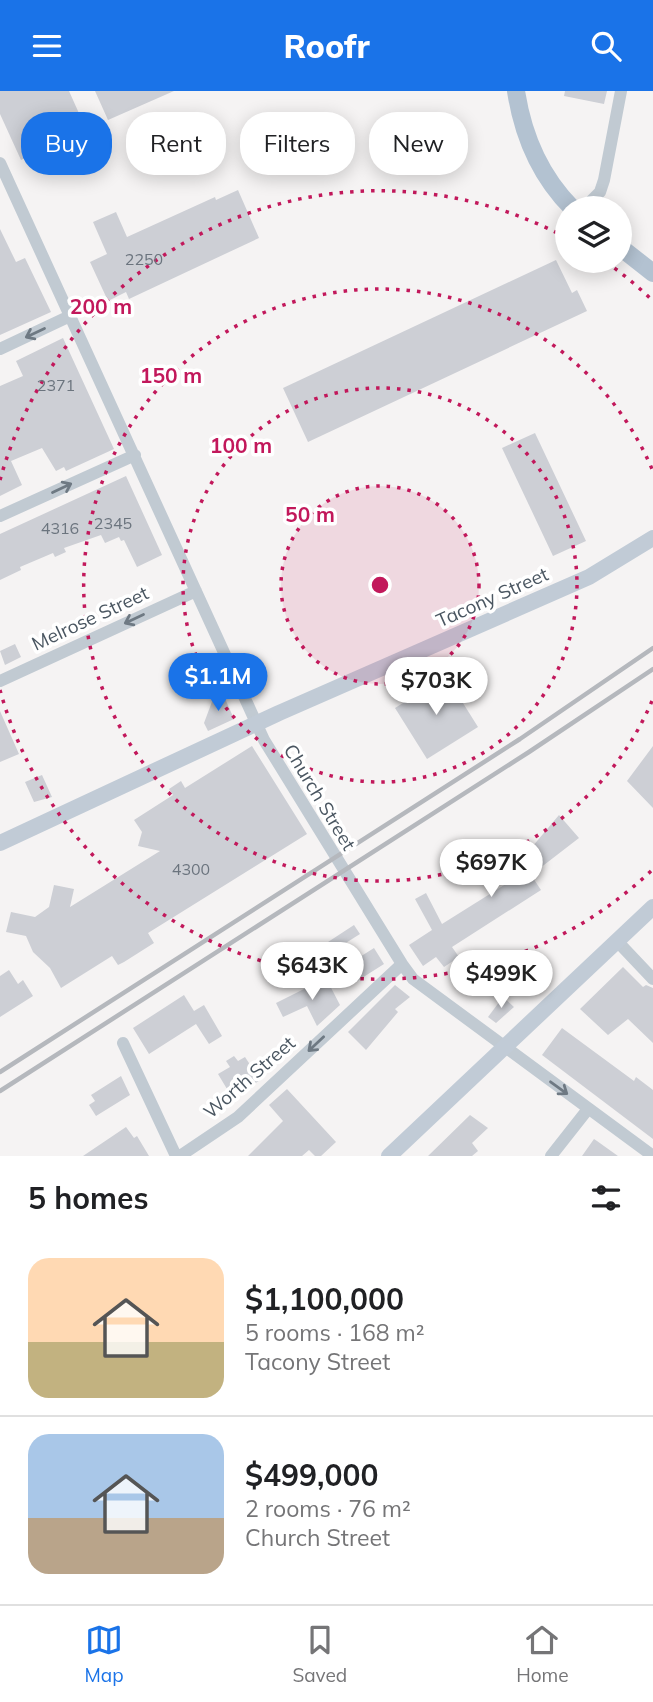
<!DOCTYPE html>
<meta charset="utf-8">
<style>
body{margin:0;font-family:Mulish,sans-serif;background:#f2f2f2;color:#202124;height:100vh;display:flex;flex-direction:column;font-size:26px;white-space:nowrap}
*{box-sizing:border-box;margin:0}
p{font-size:23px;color:#757577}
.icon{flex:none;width:38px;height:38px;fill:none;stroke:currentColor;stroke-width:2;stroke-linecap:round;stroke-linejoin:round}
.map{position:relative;height:1065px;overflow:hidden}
.sheet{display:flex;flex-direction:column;background:#fff;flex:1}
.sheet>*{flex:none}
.guide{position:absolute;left:21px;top:21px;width:612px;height:63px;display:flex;gap:14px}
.controls{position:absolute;left:555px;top:105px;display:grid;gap:14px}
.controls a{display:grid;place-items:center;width:77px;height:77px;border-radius:50%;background:#fff;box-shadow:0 4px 18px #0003;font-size:35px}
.price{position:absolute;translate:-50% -60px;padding:0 16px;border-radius:24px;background:#fff;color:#222;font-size:23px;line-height:46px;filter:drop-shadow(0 2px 4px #0008)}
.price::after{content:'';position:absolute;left:50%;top:42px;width:21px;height:16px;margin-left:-10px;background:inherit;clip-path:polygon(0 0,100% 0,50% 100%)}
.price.active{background:#1a73e8;color:#fff}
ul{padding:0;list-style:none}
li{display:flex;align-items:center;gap:21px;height:175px;padding:0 28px}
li+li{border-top:2px solid #e0e0e0}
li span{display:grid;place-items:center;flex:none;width:196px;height:140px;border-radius:21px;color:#555}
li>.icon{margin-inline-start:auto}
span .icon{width:84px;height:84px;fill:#fffc;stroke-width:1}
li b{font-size:30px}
h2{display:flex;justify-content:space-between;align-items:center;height:84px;padding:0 28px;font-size:30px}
.chip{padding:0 24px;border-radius:28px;background:#fff;box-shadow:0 4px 18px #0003;font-size:24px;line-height:63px}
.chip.active{background:#1a73e8;color:#fff}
header{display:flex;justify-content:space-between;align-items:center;height:91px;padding:0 28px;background:#1a73e8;color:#fff;font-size:32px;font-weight:800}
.menu{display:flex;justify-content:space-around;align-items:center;height:98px;border-top:2px solid #e0e0e0;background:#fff;font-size:19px;color:#757577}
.menu a{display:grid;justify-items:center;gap:4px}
.menu .active{color:#1a73e8}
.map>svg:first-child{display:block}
.building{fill:#cdcfd5}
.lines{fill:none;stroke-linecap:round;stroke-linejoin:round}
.minor{stroke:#c1cad2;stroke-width:12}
.secondary{stroke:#c1cbd6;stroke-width:16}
.primary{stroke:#b3c2d1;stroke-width:18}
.rail{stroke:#b5b8bd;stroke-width:4.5}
.oneway{stroke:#6e7983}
.ring{fill:none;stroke:#c2185b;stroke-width:3.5;stroke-dasharray:3.5 7}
.labels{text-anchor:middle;stroke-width:7;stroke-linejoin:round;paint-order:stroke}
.number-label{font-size:16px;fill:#6b747e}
.street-label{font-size:19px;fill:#4a5661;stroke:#fff}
.centre{fill:#c2185b;stroke:#fff;stroke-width:3.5}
.ring-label{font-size:21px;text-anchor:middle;font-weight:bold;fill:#c2185b;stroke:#fff;stroke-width:7;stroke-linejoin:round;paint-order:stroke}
</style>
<header><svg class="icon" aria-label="menu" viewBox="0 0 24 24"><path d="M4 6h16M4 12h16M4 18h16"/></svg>Roofr<svg class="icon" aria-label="search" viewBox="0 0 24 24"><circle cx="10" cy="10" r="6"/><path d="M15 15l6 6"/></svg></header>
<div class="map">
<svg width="653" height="1065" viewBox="0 0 653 1065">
<rect width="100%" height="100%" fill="#f5f3f3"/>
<path class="building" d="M 0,0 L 69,0 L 86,38 L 21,69 L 0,23 Z
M 95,0 L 174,0 L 108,29 Z
M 565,0 L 607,0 L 604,13 L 564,5 Z
M 238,99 L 259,147 L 129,208 L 126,201 L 108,210 L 90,171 L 107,163 L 93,131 L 116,121 L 127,146 L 215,106 L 216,109 Z
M 0,138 L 16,171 L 25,167 L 51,221 L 0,244 Z
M 556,169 L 572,202 L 577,199 L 587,220 L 308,351 L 283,297 Z
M 63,247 L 114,358 L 66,380 L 64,376 L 56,380 L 42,357 L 11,370 L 22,394 L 0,405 L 0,295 L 23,285 L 16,270 Z
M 535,342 L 586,450 L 553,465 L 502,357 Z
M 126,385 L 162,464 L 137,476 L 124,449 L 121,450 L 119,446 L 105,452 L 101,444 L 64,457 L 66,461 L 55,466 L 53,462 L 20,476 L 21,479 L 0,489 L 0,443 Z
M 15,553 L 21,566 L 5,574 L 0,560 Z
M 446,585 L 478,636 L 427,668 L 395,617 Z
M 223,603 L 234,628 L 208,640 L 204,632 L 213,608 Z
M 0,620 L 19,663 L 0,671 Z
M 252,655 L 307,743 L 148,842 L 154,852 L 124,871 L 118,874 L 112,865 L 61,897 L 50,877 L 33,861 L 26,845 L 6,841 L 11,821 L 35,826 L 49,816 L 54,794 L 74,798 L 70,816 L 160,760 L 138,755 L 142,741 L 134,729 L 173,704 L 169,698 L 181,690 L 185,697 Z
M 653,655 L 653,717 L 627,690 Z
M 42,684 L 52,706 L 34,711 L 25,691 Z
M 559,724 L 579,747 L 531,784 L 541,799 L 452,856 L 459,866 L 444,876 L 436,866 L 423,875 L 409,854 L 432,839 L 415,808 L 426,802 L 442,833 L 509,791 L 502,782 L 521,769 Z
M 354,834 L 360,843 L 333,860 L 328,851 Z
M 374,857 L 384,873 L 354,892 L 344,876 Z
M 623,876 L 643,896 L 646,894 L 653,897 L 653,952 L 628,928 L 608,944 L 580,918 Z
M 9,879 L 18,893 L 23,889 L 33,905 L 0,926 L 0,885 Z
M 326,887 L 340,914 L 317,935 L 307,915 L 283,926 L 276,912 Z
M 395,894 L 410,906 L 395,918 L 398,921 L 366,959 L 348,941 Z
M 184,904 L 194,920 L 204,914 L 222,945 L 209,953 L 196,933 L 149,963 L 133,937 Z
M 503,906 L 514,916 L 496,932 L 488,926 Z
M 562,937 L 634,990 L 636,986 L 653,999 L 653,1048 L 542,964 Z
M 234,965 L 238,970 L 245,966 L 260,989 L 233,1008 L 218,983 L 230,976 L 226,970 Z
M 121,985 L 130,1004 L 96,1025 L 89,1014 L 95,1010 L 91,1004 Z
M 287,998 L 336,1051 L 321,1065 L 315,1065 L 309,1059 L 302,1065 L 248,1065 L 283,1030 L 269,1014 Z
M 470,1024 L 488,1037 L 472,1052 L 478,1060 L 472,1065 L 428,1065 Z
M 126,1036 L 134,1047 L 137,1045 L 149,1065 L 83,1065 Z
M 594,1048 L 597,1050 L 618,1065 L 582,1065 Z"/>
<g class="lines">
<path class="minor" d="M 0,72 L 264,649 L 402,873 L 413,888 L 653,1065
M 584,117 L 600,101 L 604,89 L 621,0
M 0,258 L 70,225
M 0,425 L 135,364
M 0,590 L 196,500
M 617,850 L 653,888
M 123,952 L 176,1065
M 180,1065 L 238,1026 L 402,873
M 551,1065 L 588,1018"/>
<path class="secondary" d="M 0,752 L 279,622 L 589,486 L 653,447
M 389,1065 L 653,816"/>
<path class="primary" d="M 516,0 C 523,45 539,84 572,117
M 620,156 L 653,182"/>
<path class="rail" d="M 0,981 L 520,648 L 653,557
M 0,1000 L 529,661 L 653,578"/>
</g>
<defs><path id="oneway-shaft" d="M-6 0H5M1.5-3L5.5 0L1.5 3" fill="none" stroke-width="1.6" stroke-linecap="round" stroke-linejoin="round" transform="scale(1.75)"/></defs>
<g class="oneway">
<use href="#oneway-shaft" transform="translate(35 242) rotate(155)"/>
<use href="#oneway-shaft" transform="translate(62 397) rotate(-25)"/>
<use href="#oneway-shaft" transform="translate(134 528) rotate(155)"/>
<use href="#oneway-shaft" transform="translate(316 953) rotate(137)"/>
<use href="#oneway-shaft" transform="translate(559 997) rotate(36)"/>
</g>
<circle cx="380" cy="494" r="99" fill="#c2185b" fill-opacity=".12"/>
<g class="ring">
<circle cx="380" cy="494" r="99"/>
<circle cx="380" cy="494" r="197"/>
<path d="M652 610A296 296 0 1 1 652 378"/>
<path d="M651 780A394 394 0 0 1 0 599M0 389A394 394 0 0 1 565 146M606 171A394 394 0 0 1 651 208"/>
</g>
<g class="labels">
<g class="number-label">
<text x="144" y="174">2250</text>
<text x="56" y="300">2371</text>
<text x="113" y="438">2345</text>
<text x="60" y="443">4316</text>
<text x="191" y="784">4300</text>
</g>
<g class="street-label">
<text transform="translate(492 506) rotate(-24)" y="7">Tacony Street</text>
<text transform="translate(90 527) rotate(-25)" y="7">Melrose Street</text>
<text transform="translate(320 706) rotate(59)" y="7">Church Street</text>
<text transform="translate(249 986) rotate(-41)" y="7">Worth Street</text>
</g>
</g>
<circle cx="380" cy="494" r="10" class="centre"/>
<g class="ring-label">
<text x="101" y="223">200 m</text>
<text x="171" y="292">150 m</text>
<text x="241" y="362">100 m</text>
<text x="310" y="431">50 m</text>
</g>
</svg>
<div class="controls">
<a><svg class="icon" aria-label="layers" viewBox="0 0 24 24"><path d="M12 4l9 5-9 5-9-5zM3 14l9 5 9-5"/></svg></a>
</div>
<b class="price active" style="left:218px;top:622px">$1.1M</b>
<b class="price" style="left:436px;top:626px">$703K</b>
<b class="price" style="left:491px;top:808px">$697K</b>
<b class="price" style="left:312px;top:911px">$643K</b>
<b class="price" style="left:501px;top:919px">$499K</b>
<div class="guide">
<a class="chip active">Buy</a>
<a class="chip">Rent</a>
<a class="chip">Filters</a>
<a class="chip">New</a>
</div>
</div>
<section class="sheet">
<h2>5 homes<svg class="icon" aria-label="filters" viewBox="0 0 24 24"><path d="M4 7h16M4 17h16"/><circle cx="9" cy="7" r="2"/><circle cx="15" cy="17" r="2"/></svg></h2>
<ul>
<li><span style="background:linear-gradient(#ffd9b3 60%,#c2b280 0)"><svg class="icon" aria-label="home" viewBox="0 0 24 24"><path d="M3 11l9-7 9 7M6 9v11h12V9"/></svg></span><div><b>$1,100,000</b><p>5 rooms · 168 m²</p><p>Tacony Street</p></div></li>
<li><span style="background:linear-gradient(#a9c7e8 60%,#b9a48a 0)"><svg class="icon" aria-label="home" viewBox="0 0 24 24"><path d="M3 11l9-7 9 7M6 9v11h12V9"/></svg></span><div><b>$499,000</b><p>2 rooms · 76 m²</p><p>Church Street</p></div></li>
</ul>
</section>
<nav class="menu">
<a class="active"><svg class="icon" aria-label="map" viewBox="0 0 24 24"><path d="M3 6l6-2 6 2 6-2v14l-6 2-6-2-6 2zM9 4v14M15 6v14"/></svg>Map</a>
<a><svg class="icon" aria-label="saved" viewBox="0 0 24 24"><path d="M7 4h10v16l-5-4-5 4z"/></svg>Saved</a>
<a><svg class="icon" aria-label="home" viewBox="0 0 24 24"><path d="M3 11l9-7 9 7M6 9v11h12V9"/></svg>Home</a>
</nav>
